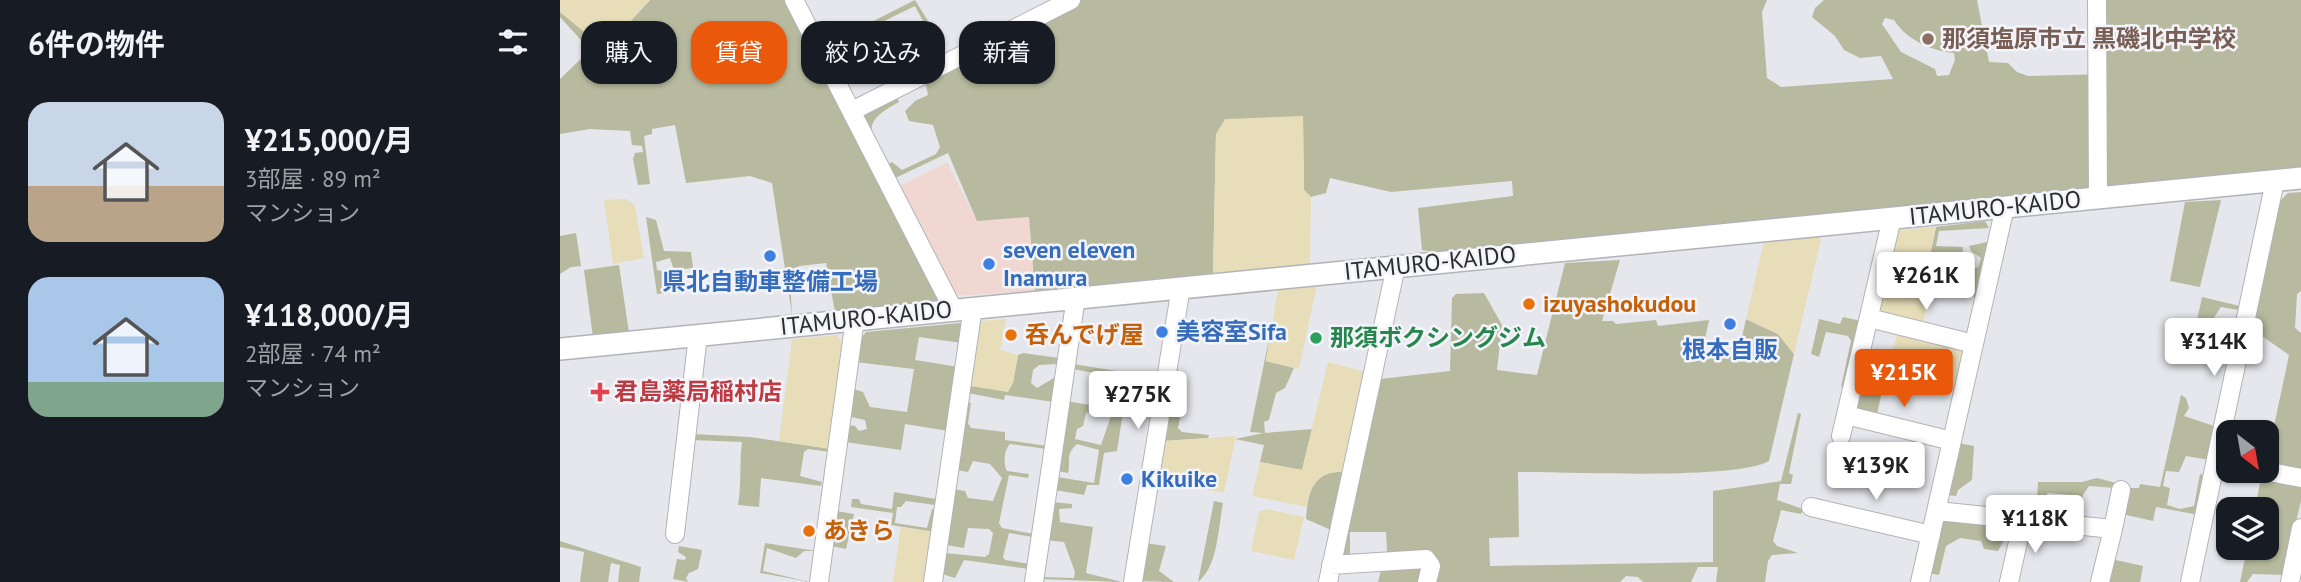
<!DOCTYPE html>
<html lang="ja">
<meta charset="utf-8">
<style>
body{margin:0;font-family:"PT Sans","Noto Sans JP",sans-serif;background:#242831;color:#f1f3f6;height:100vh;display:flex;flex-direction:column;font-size:26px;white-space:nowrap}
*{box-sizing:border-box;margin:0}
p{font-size:23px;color:#9ea1a6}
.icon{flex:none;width:38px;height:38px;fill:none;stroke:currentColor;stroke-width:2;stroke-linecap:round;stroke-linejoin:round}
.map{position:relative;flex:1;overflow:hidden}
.panel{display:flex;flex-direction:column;background:#171b24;width:560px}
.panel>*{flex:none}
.top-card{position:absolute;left:21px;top:21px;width:665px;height:63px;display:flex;gap:14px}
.needle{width:46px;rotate:149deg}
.fabs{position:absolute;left:1656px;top:420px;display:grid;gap:14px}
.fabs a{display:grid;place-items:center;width:63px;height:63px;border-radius:14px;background:#171b24;box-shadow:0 2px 5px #0004;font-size:35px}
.price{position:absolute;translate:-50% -60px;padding:0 16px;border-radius:7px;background:#fff;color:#222;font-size:23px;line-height:46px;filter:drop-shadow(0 2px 4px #0008)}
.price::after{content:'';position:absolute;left:50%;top:42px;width:21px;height:16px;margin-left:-10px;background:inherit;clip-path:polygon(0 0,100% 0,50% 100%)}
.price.current{background:#ea580c;color:#fff}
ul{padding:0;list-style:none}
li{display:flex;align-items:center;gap:21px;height:175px;padding:0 28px}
li span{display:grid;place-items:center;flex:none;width:196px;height:140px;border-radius:21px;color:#555}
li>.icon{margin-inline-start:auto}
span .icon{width:84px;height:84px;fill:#fffc;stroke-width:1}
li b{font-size:30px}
h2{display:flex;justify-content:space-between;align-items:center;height:84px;padding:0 28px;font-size:30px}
.tag{padding:0 24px;border-radius:21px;background:#171b24;box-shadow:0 2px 5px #0004;font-size:24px;line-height:63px}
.tag.current{background:#ea580c;color:#fff}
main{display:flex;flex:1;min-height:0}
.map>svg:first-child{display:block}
.commercial{fill:#f1d7d2}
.green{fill:#b7ba9e;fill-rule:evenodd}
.sand{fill:#e7deb9}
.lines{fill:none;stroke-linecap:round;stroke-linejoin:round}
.minor-casing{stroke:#b2b3b8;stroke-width:20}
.major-casing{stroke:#b2b3b8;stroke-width:24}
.minor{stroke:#fff;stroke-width:18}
.major{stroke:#fff;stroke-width:21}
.education-dot{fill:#8d6e63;stroke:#f3f4f9;stroke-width:2.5}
.shop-dot{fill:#3f7fe0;stroke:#f3f4f9;stroke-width:2.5}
.food-dot{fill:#e8710a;stroke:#f3f4f9;stroke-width:2.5}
.leisure-dot{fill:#2e9e5b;stroke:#f3f4f9;stroke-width:2.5}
.health-dot{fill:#e0444e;stroke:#f3f4f9;stroke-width:2.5}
.labels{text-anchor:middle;stroke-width:5;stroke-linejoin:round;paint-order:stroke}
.education-label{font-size:24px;font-weight:bold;fill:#785e54;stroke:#f3f4f9;text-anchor:start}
.street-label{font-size:24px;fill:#2c2c2e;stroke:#f3f4f9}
.shop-label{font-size:24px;font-weight:bold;fill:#366cbe;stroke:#f3f4f9;text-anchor:start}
.food-label{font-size:24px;font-weight:bold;fill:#c56008;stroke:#f3f4f9;text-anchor:start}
.leisure-label{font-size:24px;font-weight:bold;fill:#27864d;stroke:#f3f4f9;text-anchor:start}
.health-label{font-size:24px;font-weight:bold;fill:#be3a42;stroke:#f3f4f9;text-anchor:start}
</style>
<main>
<section class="panel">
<h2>6件の物件<svg class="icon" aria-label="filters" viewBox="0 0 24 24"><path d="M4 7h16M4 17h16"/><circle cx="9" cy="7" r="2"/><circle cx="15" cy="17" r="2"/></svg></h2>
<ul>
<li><span style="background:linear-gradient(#c9d6e8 60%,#b9a48a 0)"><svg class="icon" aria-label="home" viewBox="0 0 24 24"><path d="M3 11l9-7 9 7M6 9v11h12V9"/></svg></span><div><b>¥215,000/月</b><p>3部屋 · 89 m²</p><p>マンション</p></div></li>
<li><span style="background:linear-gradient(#a9c7e8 75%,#7fa58c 0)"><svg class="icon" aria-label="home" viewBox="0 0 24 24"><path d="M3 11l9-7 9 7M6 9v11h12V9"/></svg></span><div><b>¥118,000/月</b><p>2部屋 · 74 m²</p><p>マンション</p></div></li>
</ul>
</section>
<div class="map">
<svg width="1741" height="582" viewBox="0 0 1741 582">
<rect width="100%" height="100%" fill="#e6e7ec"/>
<path class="commercial" d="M 387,162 L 417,221 L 469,217 L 475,291 L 394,296 L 336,188 Z"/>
<path class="green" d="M 90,0 L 228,0 L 381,302 L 275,312 L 266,263 L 239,266 L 230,277 L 232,315 L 212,183 L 190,176 L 126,183 L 115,125 L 92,129 L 92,134 L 84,136 L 90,184 L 78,185 L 73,159 L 75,153 L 83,152 L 82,146 L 72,145 L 70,131 L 30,129 L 0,134 L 0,79 L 30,50 L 0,17 L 0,12 L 38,43 L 68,24 Z
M 355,0 L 373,29 L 368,31 L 355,6 L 279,43 L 291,69 L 283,73 L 268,44 Z
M 521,0 L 1207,0 L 1202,12 L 1207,78 L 1221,87 L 1333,79 L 1321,56 L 1300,58 L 1284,50 L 1275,36 L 1252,17 L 1255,8 L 1264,0 L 1417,0 L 1429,62 L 1448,63 L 1457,72 L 1468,76 L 1543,74 L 1543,0 L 1741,0 L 1741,170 L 881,253 L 862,250 L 858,208 L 953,196 L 952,181 L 831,192 L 770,178 L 766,193 L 751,197 L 744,190 L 743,117 L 656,134 L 653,273 L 475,291 L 469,217 L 417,221 L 388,153 L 331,180 L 304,127 L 304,114 L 337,97 L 339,102 C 300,123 309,131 327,165 L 332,162 L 342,170 L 376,154 L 380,147 L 373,125 L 349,121 L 345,111 L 355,101 L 368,95 L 366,85 L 372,76 ZM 1325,18 L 1334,20 C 1346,39 1371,51 1394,53 L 1395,60 L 1389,75 L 1377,76 L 1375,69 L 1341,52 L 1322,24 Z
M 1741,192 L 1741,291 L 1737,294 L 1735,328 L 1741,333 L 1741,468 L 1706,464 L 1729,355 L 1692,329 L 1718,203 L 1728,193 Z
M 1661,200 L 1640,287 L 1610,281 L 1625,202 Z
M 86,217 L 96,220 L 104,251 L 131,252 L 133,268 L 114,270 L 110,258 L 96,262 L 97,270 L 105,272 L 108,289 L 105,293 L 97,294 Z
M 1425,221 L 1429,228 L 1379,231 L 1376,246 L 1403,247 L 1402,258 L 1374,255 L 1373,258 L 1380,265 L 1381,273 L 1399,278 L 1407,277 L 1409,271 L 1418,267 L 1421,258 L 1411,251 L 1409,246 L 1427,242 L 1431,246 L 1419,298 L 1364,285 L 1376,227 Z
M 16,233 L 21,266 L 11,267 L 0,274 L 0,236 Z
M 1060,260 L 1042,321 L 1053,321 L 1056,324 L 1096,320 L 1098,326 L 1149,320 L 1142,354 L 1179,351 L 1186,319 L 1218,334 L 1234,354 L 1209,461 C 1178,480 1004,472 958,472 L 959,537 L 929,538 L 930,566 L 1153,562 L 1153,491 L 1221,481 L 1238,413 L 1241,414 L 1229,473 L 1233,475 L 1231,484 L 1220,484 L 1217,500 L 1243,509 L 1241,514 L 1221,510 L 1213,541 L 1217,546 L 1238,553 L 1212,555 L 1208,561 L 1205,582 L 1156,582 L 1158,567 L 1138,567 L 1131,582 L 1083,582 L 1078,577 L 1066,576 L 1060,582 L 873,582 L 877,565 L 784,559 L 771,530 L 746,519 C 748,487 756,465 793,474 L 820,379 L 890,371 L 892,298 L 896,294 L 924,293 L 942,325 L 937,370 L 977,375 L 1005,263 ZM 790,532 L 826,532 L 827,552 L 790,554 Z
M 59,265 L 69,333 L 33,337 L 24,270 Z
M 1642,297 L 1684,307 L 1683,311 L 1661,307 L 1653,319 L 1637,320 Z
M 1283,317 L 1301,321 L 1285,389 L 1281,387 L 1291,341 L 1288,336 L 1266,332 L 1259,357 L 1251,354 L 1259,319 L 1280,324 Z
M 400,323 L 404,328 L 402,343 L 359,337 L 355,360 L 399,367 L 389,431 L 345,424 L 341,450 L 285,442 L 287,425 L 295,426 L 299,431 L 307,429 L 305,420 L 287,416 L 296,375 L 294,389 L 303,392 L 310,407 L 347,412 L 354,369 L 295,362 L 298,342 L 306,332 Z
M 710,334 L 706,361 L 734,368 L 725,388 L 716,393 L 709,420 L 704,422 L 705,433 L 752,429 L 742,470 L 700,462 L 704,445 L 675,439 L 704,433 L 690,432 Z
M 463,353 L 499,358 L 498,364 L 479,365 L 473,370 L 471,383 L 477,388 L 497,376 L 494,402 L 445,395 L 444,400 L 408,393 L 410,386 L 453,383 L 458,355 Z
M 513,364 L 569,373 L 557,451 L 544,453 L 539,485 L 527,485 L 524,495 L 495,490 L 497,477 L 534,483 L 539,450 L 517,444 C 505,454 511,460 508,473 L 497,471 L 506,401 L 535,406 L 533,411 L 526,413 L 523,426 L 517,429 L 515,439 L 541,445 L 552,413 L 547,409 L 551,376 L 512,369 Z
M 1304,368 L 1326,374 L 1317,414 L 1298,409 L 1294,404 Z
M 1621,395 L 1626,398 L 1629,408 L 1624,416 L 1657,427 L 1650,460 L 1626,456 L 1619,472 L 1606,471 L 1603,486 L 1610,488 L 1607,505 L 1620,509 L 1634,506 L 1640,474 L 1647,476 L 1639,515 L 1596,507 L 1593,521 L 1562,514 L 1568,488 L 1579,488 L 1580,484 L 1600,487 Z
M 611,399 L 617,401 L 621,413 L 618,428 L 622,432 L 649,435 L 648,438 L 604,441 Z
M 407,402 L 411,403 L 408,423 L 411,428 L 445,432 L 445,440 L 487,446 L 487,449 L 450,444 C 444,450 443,464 447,471 L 469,474 L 468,478 L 449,475 L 439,523 L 442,528 L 474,534 L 473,537 L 449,533 L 443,557 L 445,560 L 470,564 L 469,569 L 404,560 L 395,578 L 382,574 L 385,553 L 425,557 L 429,554 L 433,533 L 429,529 L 408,528 L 404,548 L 386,545 L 393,489 L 405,491 L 408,498 L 433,501 L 442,478 L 430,464 L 413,461 L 408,472 L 396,470 Z
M 133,434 L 190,437 L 271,449 L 270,452 L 248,449 L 244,452 L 240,476 L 262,482 L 261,486 L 201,478 L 199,507 L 178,505 C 182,482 179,464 182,442 L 132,440 Z
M 1398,443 L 1414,446 L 1412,480 L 1398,490 L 1396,496 L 1387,495 Z
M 1702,473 L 1741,485 L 1741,501 L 1723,575 L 1693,574 L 1687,582 L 1680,582 L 1687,548 L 1706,548 L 1706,509 L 1695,509 Z
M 1537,478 L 1556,483 L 1555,488 L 1529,486 L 1523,495 L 1521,517 L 1512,516 L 1514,499 L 1511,495 L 1488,493 L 1482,500 L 1477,499 L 1478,482 L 1522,482 Z
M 334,492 L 376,499 L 375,505 L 346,501 L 341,507 L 337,507 L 335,523 L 367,528 L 372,509 L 379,511 L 375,532 L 331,525 L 333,513 L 291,507 L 292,499 L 299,499 L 301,504 L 332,509 Z
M 654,501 L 663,503 C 658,529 658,566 638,582 Z
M 492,502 L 512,504 L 512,508 L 499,509 L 500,522 L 533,527 L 526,573 L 562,582 L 481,579 L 481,577 L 514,578 L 515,572 L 504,542 L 486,540 Z
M 276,511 L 294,514 L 286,549 L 271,546 Z
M 1384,517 L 1433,522 L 1432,533 L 1447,535 L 1438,551 L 1424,549 L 1421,541 L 1400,538 L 1386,546 L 1379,575 L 1368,573 L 1379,521 Z
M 0,541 L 81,567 L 79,582 L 58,582 L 60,565 L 51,563 L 48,582 L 20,582 L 24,552 L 0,547 Z
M 205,543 L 256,551 L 244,551 L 236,558 L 207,548 L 203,571 L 250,582 L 200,573 Z
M 585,543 L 606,546 L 599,571 L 614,582 L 578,581 Z
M 119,546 L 142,550 L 138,569 L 129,573 L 126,578 L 128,582 L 113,579 L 117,559 L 125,560 L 126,557 L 118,552 Z
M 1551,559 L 1583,566 L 1580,582 L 1547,582 Z
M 862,564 L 864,582 L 818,582 L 822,566 Z"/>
<path class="sand" d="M 0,0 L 90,0 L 68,24 L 38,43 L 0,12 Z
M 743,116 L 744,190 L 751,197 L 750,264 L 653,273 L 656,134 L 665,119 Z
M 66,199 L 75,206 L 84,258 L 53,264 L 44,200 Z
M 1376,227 L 1364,284 L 1372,287 L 1362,326 L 1319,316 L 1315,310 L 1333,235 L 1340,230 Z
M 1258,236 L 1261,240 L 1234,354 L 1218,334 L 1186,319 L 1204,241 Z
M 757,285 L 739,369 L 706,361 L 718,290 Z
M 446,319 L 440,350 L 458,355 L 453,383 L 448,392 L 410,386 L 419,321 Z
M 1338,331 L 1404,349 L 1398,391 L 1327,374 Z
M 277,335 L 282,342 L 271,449 L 219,441 L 232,339 Z
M 768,362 L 809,373 L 787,473 C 763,468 748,485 747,507 L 692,496 L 700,462 L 742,470 Z
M 676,436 L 664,493 L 598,481 L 604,441 Z
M 706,509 L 744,517 L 734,560 L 691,551 L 699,512 Z
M 341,527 L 375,532 L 368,582 L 333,582 Z"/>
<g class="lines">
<g class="minor-casing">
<path id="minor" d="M 234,0 L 393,309
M 1537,0 L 1538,197
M 292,111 L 511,0
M 1309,318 L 1414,344
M 1286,415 L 1392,441
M 1281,436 L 1332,218
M 1705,471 L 1741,478
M 1251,507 L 1371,535
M 1377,511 L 1553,529 L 1540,582
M 1553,529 L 1561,490
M 115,534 L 138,335
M 771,565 L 866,559 L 871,566 L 867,582
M 259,582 L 295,319
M 373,582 L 413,307
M 474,582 L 516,297
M 573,582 L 621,287
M 768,582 L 836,266
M 1360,582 L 1445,207
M 1449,582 L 1463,520
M 1630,582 L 1715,181
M 1730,582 L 1741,528"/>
</g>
<g class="major-casing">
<path id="major" d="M 0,349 L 1741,178"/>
</g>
<use href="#minor" class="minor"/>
<use href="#major" class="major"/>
</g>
<circle class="education-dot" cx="1368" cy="39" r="7"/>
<g class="shop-dot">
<circle cx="210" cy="256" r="7"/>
<circle cx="429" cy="264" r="7"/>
<circle cx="1170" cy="324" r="7"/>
<circle cx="602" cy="332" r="7"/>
<circle cx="567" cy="479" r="7"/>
</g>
<g class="food-dot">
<circle cx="969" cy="304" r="7"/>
<circle cx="451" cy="335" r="7"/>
<circle cx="249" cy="531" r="7"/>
</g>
<circle class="leisure-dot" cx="756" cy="338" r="7"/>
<path class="health-dot" d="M36.5 381.5h7v7h7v7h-7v7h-7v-7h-7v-7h7z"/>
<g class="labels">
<g class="education-label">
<text x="1382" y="47">那須塩原市立 黒磯北中学校</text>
</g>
<g class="street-label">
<text transform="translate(1435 208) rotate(-6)" y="8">ITAMURO-KAIDO</text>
<text transform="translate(870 263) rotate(-6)" y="8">ITAMURO-KAIDO</text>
<text transform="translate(306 318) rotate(-6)" y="8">ITAMURO-KAIDO</text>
</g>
<g class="shop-label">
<text x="443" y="258">seven eleven<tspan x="443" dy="28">Inamura</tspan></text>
<text x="210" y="290" text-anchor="middle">県北自動車整備工場</text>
<text x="616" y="340">美容室Sifa</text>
<text x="1170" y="358" text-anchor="middle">根本自販</text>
<text x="581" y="487">Kikuike</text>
</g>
<g class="food-label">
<text x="983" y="312">izuyashokudou</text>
<text x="465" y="343">呑んでげ屋</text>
<text x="263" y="539">あきら</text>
</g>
<g class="leisure-label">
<text x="770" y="346">那須ボクシングジム</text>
</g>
<g class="health-label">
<text x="54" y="400">君島薬局稲村店</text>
</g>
</g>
</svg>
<div class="fabs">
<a><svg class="needle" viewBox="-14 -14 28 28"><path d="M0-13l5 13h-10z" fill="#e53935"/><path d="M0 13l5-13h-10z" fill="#9ea1a6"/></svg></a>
<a><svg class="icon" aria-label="layers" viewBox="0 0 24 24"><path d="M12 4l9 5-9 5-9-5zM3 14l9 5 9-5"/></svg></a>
</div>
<b class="price" style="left:1366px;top:312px">¥261K</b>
<b class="price" style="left:1654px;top:378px">¥314K</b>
<b class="price current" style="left:1344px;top:409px">¥215K</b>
<b class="price" style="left:578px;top:431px">¥275K</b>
<b class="price" style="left:1316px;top:502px">¥139K</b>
<b class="price" style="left:1475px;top:555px">¥118K</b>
<div class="top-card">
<a class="tag">購入</a>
<a class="tag current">賃貸</a>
<a class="tag">絞り込み</a>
<a class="tag">新着</a>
</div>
</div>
</main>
